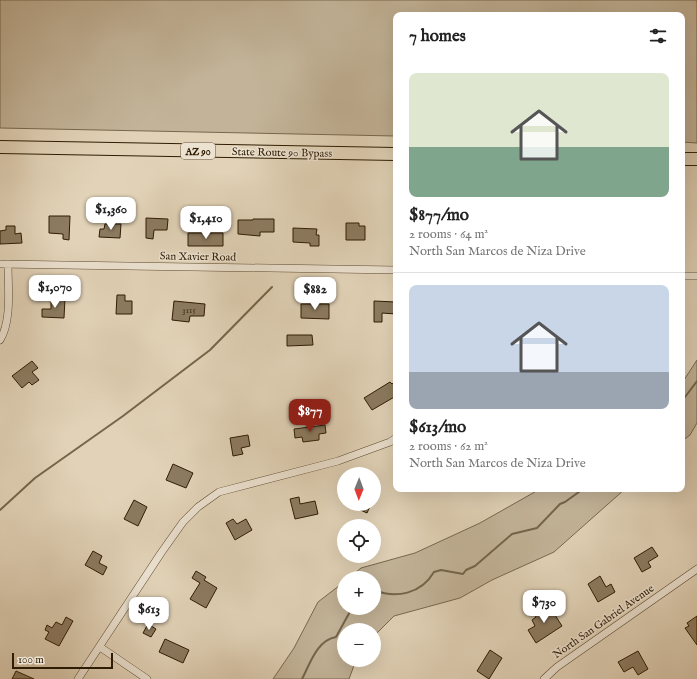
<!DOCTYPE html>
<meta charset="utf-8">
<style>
body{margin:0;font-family:"IM FELL English",serif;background:#f2f2f2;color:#222;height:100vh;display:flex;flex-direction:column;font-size:15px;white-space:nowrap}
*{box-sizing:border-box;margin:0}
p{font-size:13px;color:#767676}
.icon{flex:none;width:22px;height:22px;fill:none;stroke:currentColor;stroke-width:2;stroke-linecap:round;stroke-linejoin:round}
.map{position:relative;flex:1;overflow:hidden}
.sheet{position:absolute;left:393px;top:12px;width:292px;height:480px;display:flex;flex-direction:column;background:#fff;border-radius:8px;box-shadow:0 4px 16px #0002}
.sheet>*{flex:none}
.needle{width:26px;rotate:181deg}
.buttons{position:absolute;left:337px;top:467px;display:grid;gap:8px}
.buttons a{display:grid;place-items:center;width:44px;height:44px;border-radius:50%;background:#fff;box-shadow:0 4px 16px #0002;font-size:20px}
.scale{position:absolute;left:12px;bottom:10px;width:101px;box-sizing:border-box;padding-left:4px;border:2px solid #2e1c03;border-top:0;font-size:11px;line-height:14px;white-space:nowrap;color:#2e1c03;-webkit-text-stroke:3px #ece2d1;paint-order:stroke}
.price{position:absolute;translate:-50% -34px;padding:0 9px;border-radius:8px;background:#fff;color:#222;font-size:13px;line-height:26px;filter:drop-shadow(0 1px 2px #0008)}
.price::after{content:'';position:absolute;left:50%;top:24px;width:12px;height:9px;margin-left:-6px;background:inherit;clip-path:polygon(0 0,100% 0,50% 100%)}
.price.active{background:#8f2418;color:#fff}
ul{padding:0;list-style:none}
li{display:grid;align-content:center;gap:8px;height:212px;padding:0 16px}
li+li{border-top:1px solid #e0e0e0}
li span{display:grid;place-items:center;height:124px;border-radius:8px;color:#555}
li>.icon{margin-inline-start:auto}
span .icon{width:72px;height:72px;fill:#fffc;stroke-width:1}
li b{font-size:17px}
h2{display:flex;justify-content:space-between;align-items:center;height:48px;padding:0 16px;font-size:17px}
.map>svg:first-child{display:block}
.green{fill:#c3b499;stroke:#78684e}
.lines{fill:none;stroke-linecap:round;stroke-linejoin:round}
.stream{stroke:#75654a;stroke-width:2}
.building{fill:#8c7b61;stroke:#2e1c03}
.minor-casing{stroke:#5b4a30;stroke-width:8}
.trunk-casing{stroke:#2e1c03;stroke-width:14}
.minor{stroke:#ece2d1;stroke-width:7}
.trunk{stroke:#e2d3b8;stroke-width:12}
.labels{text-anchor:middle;stroke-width:3;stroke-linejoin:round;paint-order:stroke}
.number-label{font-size:9px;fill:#46341a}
.shield{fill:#ece2d1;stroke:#675741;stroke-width:1}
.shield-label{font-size:10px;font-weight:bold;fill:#2e1c03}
.street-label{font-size:11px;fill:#2e1c03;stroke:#ece2d1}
</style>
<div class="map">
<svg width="697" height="679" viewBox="0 0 697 679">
<rect width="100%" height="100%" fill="#e2d3b8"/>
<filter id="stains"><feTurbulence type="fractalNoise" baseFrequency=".005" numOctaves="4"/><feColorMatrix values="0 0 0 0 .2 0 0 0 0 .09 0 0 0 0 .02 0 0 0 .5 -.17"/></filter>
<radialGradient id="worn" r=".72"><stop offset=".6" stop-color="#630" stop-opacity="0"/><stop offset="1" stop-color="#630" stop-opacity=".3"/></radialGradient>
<path class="green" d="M 0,0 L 697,0 L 697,143 L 682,142 L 682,15 L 396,15 L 396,136 L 0,128 Z
M 697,360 L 697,423 L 690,435 L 682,441 L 682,383 Z
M 540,489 L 625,489 L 554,552 L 492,580 L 460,598 L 394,616 L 374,636 L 374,630 L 344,630 L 344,660 L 356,660 L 349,679 L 273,679 L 294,648 L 318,602 L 344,582 L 344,608 L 374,608 L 374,578 L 349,578 L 361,568 L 415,553 L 480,523 Z"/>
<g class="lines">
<path class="stream" d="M 682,401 L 697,381
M 0,510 L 35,478 L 123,416 L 210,350 L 272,287
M 374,590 C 396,599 421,594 434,572 L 441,570 L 463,574 L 466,570 L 475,566 L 512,534 L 537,528 L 560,504 L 565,502 L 583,489
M 302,679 C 310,664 317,640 336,637 L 352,608"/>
</g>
<path class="building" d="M 49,216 L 70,216 L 69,240 L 63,239 L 63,234 L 49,233 Z
M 146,218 L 168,219 L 167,230 L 154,230 L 153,239 L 146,238 Z
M 253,219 L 274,219 L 274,232 L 260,232 L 260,236 L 238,234 L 238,220 L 253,220 Z
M 346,223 L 359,223 L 359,226 L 365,226 L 365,240 L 346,240 Z
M 105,224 L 121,224 L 120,238 L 99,237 L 100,229 L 104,229 Z
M 6,226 L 15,226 L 15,234 L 21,233 L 22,243 L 0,244 L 0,231 L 6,230 Z
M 293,228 L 317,229 L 316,235 L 319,235 L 319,246 L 310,246 L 310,243 L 293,242 Z
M 188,233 L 223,233 L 223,246 L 188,246 Z
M 117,295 L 125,295 L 125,301 L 132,301 L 132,314 L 116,314 Z
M 51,298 L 65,298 L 64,318 L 42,317 L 42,309 L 51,309 Z
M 174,301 L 205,304 L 204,316 L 190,316 L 189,322 L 172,320 Z
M 374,301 L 396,302 L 396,314 L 382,313 L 382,322 L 374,322 Z
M 301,304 L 329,304 L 329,319 L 301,318 Z
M 287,335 L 312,335 L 313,345 L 287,346 Z
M 32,361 L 38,368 L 32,372 L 39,380 L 32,385 L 29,382 L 22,388 L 12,376 Z
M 396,381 L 396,396 L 372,410 L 364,398 L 390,382 L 392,384 Z
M 325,425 L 326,433 L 319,434 L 319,440 L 303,442 L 302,437 L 295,438 L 294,429 Z
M 248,435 L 250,446 L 241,448 L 243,454 L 233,456 L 230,438 Z
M 173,464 L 193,473 L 186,488 L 166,480 Z
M 299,497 L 300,504 L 315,501 L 318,514 L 295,519 L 290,499 Z
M 134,500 L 147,507 L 138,526 L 124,519 Z
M 358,504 L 371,504 L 367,513 L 356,508 Z
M 233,519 L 237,524 L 246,519 L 252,530 L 235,540 L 226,523 Z
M 652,547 L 658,556 L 648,562 L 651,567 L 642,572 L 634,558 Z
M 93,551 L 102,556 L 99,563 L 107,567 L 103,575 L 85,565 Z
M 196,571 L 206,577 L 204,580 L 217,588 L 206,608 L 190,599 L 200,583 L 192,578 Z
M 600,576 L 606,587 L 611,584 L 615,592 L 598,602 L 588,584 Z
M 548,604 L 562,626 L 536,643 L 528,630 L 535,626 L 532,620 L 536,617 L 534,613 Z
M 697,616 L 697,645 L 685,628 L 689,626 L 687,623 Z
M 66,617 L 73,621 L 59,646 L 45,639 L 49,632 L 45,630 L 47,625 L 52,628 L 56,622 L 62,625 Z
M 148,624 L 156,629 L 151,637 L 143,633 Z
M 165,639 L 189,650 L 183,663 L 159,652 Z
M 490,650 L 502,658 L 489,679 L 477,671 Z
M 638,651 L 648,669 L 638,675 L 633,667 L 624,672 L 618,662 Z
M 16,671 L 34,679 L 12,679 Z"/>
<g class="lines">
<g class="minor-casing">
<path id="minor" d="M 0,264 L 396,270
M 682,276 L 697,276
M 0,340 C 12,321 8,286 8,264
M 100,647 L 147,679
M 78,679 L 161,553 L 183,522 L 198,507 L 219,492 L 338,461 L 390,442 L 396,438
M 544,679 L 557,667 L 697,569"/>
</g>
<g class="trunk-casing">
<path id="trunk" d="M 0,147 L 396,154
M 682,159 L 697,159"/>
</g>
<use href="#minor" class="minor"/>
<use href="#trunk" class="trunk"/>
</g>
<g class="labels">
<g class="number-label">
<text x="189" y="313">3115</text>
</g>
<rect class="shield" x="181" y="143" width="34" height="16" rx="3"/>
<g class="shield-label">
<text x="198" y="155">AZ 90</text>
</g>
<g class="street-label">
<text transform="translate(282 152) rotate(1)" y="4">State Route 90 Bypass</text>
<text transform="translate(198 256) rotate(1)" y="4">San Xavier Road</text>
<text transform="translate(603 621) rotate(-35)" y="4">North San Gabriel Avenue</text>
</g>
</g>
<rect width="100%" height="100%" filter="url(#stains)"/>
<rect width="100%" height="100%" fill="url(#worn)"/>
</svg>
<div class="buttons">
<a><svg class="needle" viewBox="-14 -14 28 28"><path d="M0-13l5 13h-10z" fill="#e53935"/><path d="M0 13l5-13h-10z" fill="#767676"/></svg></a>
<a><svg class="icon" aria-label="locate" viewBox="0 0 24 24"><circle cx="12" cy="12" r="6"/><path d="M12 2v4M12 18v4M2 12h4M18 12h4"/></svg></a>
<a>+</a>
<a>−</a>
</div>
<div class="scale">100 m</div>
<b class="price" style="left:111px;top:231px">$1,360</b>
<b class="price" style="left:206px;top:240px">$1,410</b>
<b class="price" style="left:55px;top:309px">$1,070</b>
<b class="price" style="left:315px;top:311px">$882</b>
<b class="price active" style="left:310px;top:433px">$877</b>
<b class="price" style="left:544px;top:624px">$730</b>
<b class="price" style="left:149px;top:631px">$613</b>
<section class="sheet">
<h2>7 homes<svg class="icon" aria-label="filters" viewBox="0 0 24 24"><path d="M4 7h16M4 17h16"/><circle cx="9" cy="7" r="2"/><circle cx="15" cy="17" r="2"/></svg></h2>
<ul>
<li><span style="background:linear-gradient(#dfe7d0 60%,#7fa58c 0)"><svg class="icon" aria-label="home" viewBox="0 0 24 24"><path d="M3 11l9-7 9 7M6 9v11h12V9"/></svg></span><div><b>$877/mo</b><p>2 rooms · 64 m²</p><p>North San Marcos de Niza Drive</p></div></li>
<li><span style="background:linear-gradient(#c9d6e8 70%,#9aa5b1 0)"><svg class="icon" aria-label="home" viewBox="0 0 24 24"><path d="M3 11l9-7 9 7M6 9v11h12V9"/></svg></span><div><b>$613/mo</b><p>2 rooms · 62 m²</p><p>North San Marcos de Niza Drive</p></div></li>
</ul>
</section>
</div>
